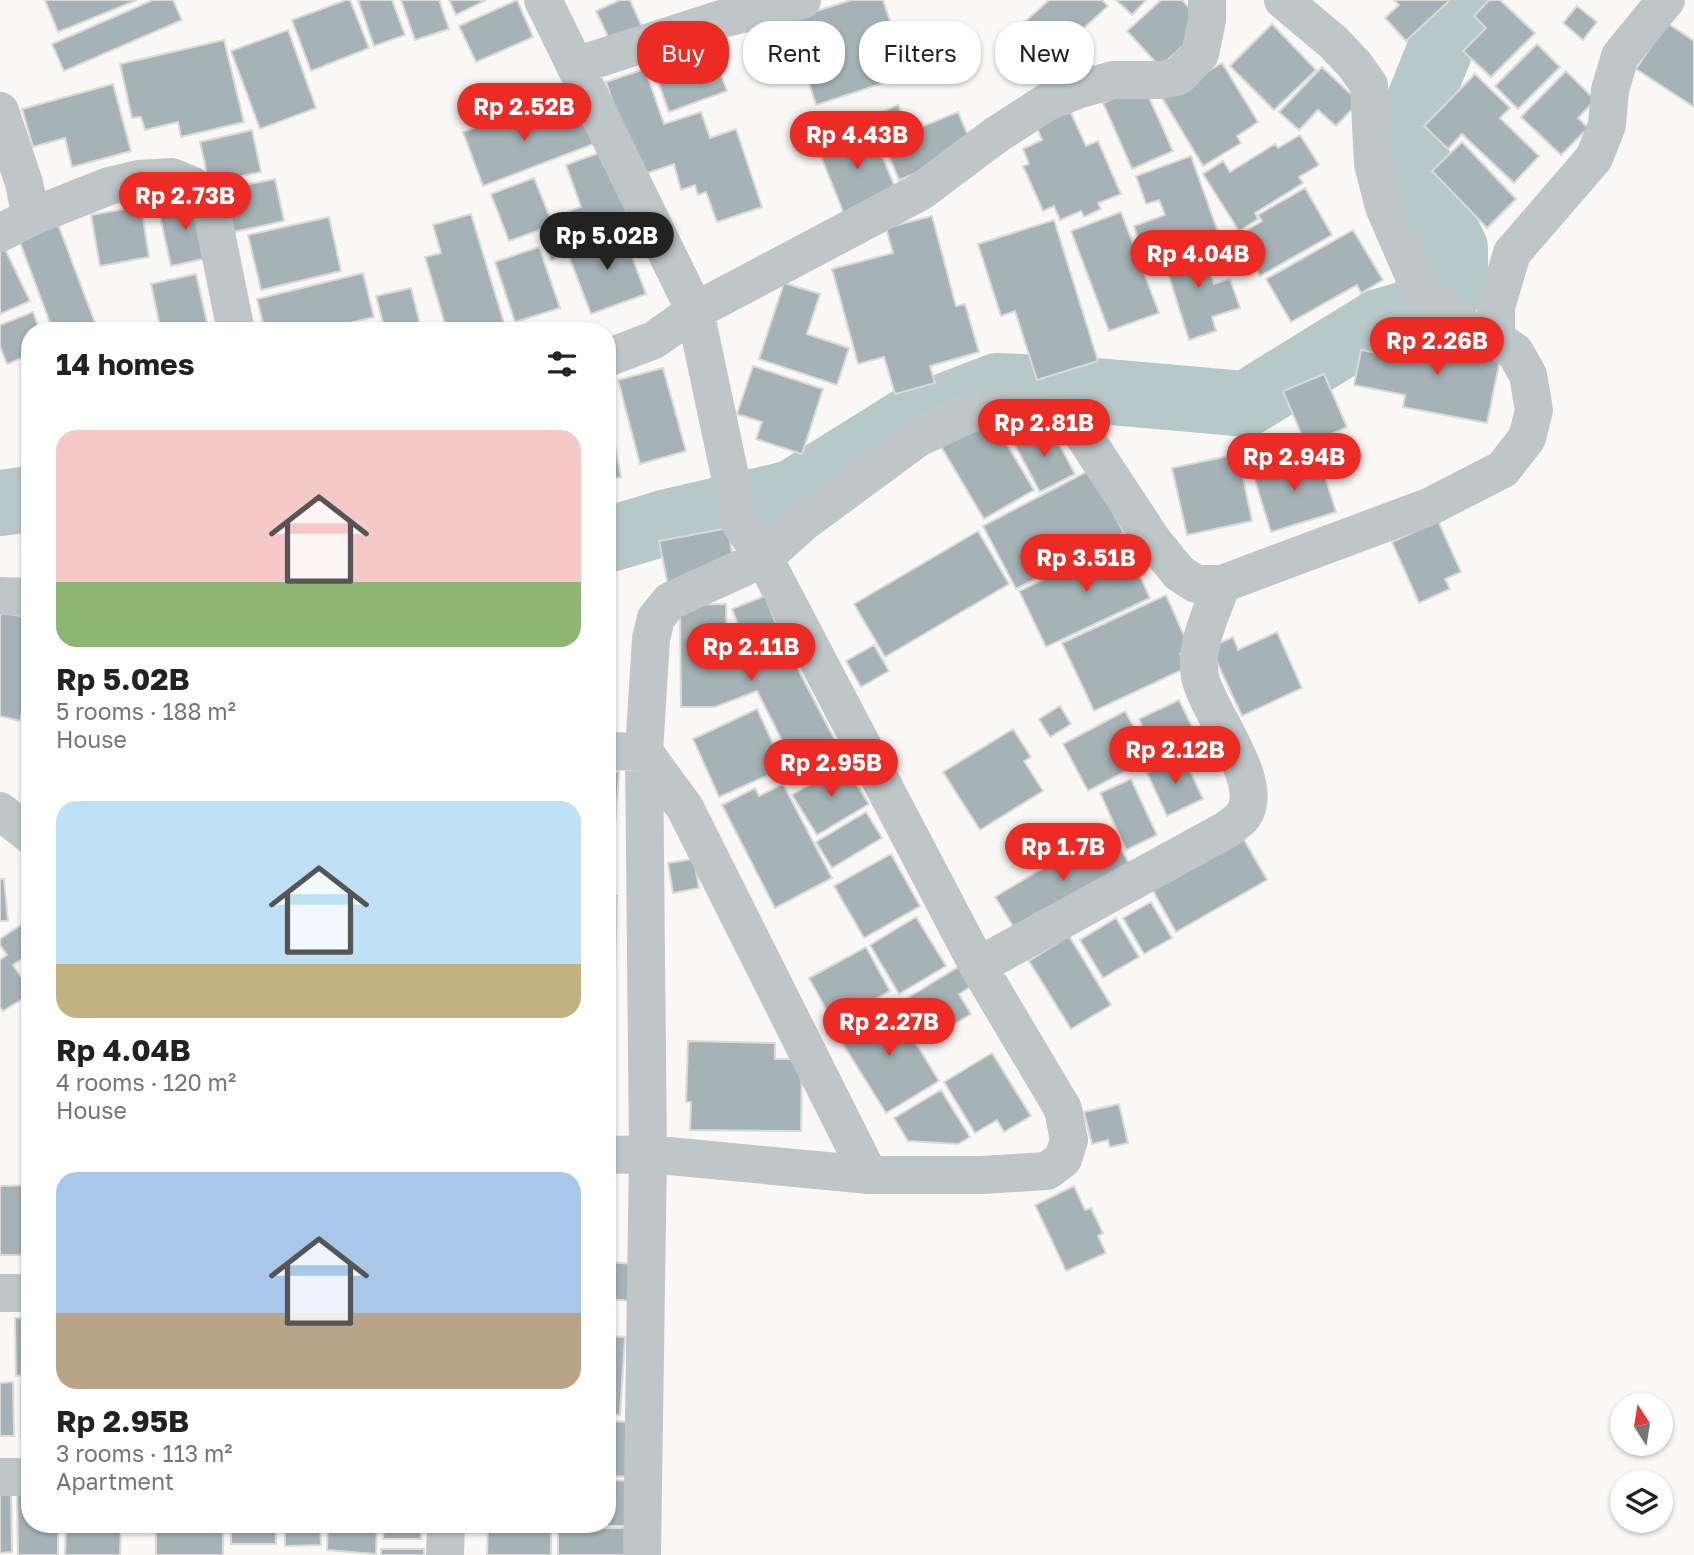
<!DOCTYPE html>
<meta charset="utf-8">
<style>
body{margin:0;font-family:"Golos Text",sans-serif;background:#f2f2f2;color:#222;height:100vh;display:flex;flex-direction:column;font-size:26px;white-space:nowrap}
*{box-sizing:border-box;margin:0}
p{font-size:23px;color:#767676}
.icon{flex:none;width:38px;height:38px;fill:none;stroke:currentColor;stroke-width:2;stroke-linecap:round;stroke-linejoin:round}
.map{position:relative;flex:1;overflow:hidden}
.side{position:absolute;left:21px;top:322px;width:595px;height:1211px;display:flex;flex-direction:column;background:#fff;border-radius:28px;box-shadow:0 2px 5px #0004}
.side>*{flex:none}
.banner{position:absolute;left:637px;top:21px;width:665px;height:63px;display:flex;gap:14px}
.needle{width:46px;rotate:348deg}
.buttons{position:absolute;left:1610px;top:1393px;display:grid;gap:14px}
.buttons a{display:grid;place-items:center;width:63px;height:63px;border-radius:50%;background:#fff;box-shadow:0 2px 5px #0004;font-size:35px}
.price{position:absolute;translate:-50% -60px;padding:0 16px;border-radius:24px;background:#eb2b24;color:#fff;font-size:23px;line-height:46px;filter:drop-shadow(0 2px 4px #0008)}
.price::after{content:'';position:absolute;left:50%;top:42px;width:21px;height:16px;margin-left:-10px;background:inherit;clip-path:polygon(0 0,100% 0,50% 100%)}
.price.active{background:#222;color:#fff}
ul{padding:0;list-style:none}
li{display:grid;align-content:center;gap:14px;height:371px;padding:0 35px}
li span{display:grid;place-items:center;height:217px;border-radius:21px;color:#555}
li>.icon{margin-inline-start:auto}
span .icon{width:126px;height:126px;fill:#fffc;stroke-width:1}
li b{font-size:30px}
h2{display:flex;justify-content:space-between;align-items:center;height:84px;padding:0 35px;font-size:30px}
.pill{padding:0 24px;border-radius:28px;background:#fff;box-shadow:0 2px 5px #0004;font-size:24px;line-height:63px}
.pill.active{background:#eb2b24;color:#fff}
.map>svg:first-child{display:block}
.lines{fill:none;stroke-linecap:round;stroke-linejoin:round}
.river{stroke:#b7c8c9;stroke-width:66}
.building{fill:#a5b3b6;stroke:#dadad8;stroke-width:2}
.minor{stroke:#bfc6c8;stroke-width:38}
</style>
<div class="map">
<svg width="1694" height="1555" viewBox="0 0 1694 1555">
<rect width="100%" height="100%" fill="#f9f8f6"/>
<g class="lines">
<path class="river" d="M 0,503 L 30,499
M 607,540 L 664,523 L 792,493 L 909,420 L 997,386 L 1075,389 L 1246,404 L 1379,322 L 1427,308 L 1455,285 L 1455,248 L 1422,181 L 1410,124 L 1460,0"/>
</g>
<path class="building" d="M 45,0 L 137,0 L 58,32 Z
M 153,0 L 173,0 L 182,20 L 64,71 L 52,44 Z
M 346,0 L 350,0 L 369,48 L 311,71 L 292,20 Z
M 358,0 L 392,0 L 405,35 L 374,46 Z
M 401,0 L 439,0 L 449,29 L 415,40 Z
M 449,0 L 486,0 L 456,15 Z
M 517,0 L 533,37 L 476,62 L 459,26 Z
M 620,0 L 630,0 L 642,27 L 610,41 L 596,11 Z
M 851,0 L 883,0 L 908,75 L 816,105 L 789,20 Z
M 1049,0 L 1102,0 L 1108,6 L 1064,46 L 1052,33 L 1035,48 L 1017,29 Z
M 1116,0 L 1146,0 L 1132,15 Z
M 1161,0 L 1182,0 L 1205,25 L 1160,67 L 1127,31 Z
M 1394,0 L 1450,0 L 1406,41 L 1385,18 L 1399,5 Z
M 1489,0 L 1500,0 L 1535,33 L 1491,77 L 1463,51 L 1486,28 L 1474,16 Z
M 1577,6 L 1597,22 L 1583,40 L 1563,23 Z
M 1667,23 L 1694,41 L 1694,107 L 1636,69 Z
M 1272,24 L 1316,70 L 1274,110 L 1230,66 Z
M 288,30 L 316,108 L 260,129 L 231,51 Z
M 705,30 L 727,91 L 669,112 L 647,51 Z
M 224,40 L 244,122 L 181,137 L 178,122 L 145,130 L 141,117 L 132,118 L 120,64 Z
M 1537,44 L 1560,67 L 1518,109 L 1495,86 Z
M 1222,63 L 1258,122 L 1237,136 L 1241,143 L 1203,166 L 1158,91 L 1188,83 Z
M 1322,67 L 1359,102 L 1336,126 L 1318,110 L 1299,130 L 1279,112 Z
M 645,69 L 664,124 L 701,112 L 710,138 L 736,129 L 762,207 L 717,222 L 706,192 L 698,195 L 695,185 L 681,190 L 674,164 L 638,176 L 606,82 Z
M 1566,71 L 1595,100 L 1578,118 L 1588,128 L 1561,155 L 1521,117 Z
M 1475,74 L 1510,108 L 1500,118 L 1539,156 L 1514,183 L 1462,134 L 1448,149 L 1424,126 Z
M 113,84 L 131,151 L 72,167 L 65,138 L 33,147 L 22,109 Z
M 1143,84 L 1173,151 L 1132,169 L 1103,103 Z
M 540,104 L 550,128 L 585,114 L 596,143 L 483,186 L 463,132 Z
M 898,105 L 909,132 L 958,112 L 974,149 L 899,180 L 872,116 Z
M 1070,111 L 1086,146 L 1098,141 L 1121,194 L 1098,203 L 1101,209 L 1084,217 L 1081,211 L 1060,220 L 1054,206 L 1043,211 L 1023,166 L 1029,164 L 1023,149 L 1042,140 L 1036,125 Z
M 871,129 L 897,192 L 844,214 L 818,149 Z
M 252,130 L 261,172 L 209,183 L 200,142 Z
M 1300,135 L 1319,165 L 1299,177 L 1303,183 L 1255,213 L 1258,219 L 1239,231 L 1203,174 L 1223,161 L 1230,172 L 1275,144 L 1278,148 Z
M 1462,142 L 1516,199 L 1487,228 L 1432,171 Z
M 609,149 L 633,217 L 568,241 L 559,215 L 581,207 L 566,165 Z
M 1191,156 L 1229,263 L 1215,268 L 1203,233 L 1144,255 L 1134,226 L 1165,215 L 1159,200 L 1146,204 L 1136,176 Z
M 534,178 L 565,255 L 551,260 L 539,230 L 509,241 L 491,194 Z
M 275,179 L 284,221 L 229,233 L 220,190 Z
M 1305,188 L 1332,235 L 1260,276 L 1237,236 L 1262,221 L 1258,215 Z
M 200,199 L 213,257 L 171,266 L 158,208 Z
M 141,206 L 149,257 L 100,266 L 91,215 Z
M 1121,212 L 1159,313 L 1109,331 L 1071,231 Z
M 471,214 L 504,323 L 480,331 L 447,331 L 425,257 L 441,253 L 433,225 Z
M 932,216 L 956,306 L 965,304 L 979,352 L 930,366 L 935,383 L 895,394 L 884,357 L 858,364 L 832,269 L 893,253 L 886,228 Z
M 329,217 L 341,271 L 261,290 L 248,235 Z
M 56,219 L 98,331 L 53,331 L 17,234 Z
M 1054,220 L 1098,361 L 1037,380 L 1015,311 L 1001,316 L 978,244 Z
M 622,230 L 646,294 L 591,314 L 567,251 Z
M 1353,230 L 1383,280 L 1361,293 L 1357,285 L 1291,322 L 1266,279 Z
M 1200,242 L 1214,284 L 1230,279 L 1240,308 L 1212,317 L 1216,331 L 1189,340 L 1162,254 Z
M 4,247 L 30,301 L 0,314 L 0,249 Z
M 539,247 L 560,308 L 515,322 L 495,262 Z
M 363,273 L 374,317 L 337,326 L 338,331 L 265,331 L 257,299 Z
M 196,274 L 209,331 L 161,331 L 151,284 Z
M 784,283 L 820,294 L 807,334 L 849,348 L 837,385 L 759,359 Z
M 411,288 L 420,324 L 385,331 L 376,296 Z
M 33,312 L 40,331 L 30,331 L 30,363 L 27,356 L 7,364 L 0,347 L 0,325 Z
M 1417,333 L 1502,350 L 1487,423 L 1403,407 L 1405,395 L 1354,385 L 1361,350 L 1412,360 Z
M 753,366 L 823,389 L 802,454 L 756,439 L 762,422 L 737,414 Z
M 663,368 L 686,451 L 640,464 L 618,380 Z
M 1324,374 L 1347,427 L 1306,445 L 1283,391 Z
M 607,403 L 621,477 L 607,480 Z
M 990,416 L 1034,490 L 984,519 L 940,445 Z
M 1049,425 L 1075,474 L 1040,492 L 1014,443 Z
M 1238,454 L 1252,521 L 1187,535 L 1172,468 Z
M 1318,454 L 1336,512 L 1271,532 L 1253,474 Z
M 1090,470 L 1124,533 L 1016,589 L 983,526 Z
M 1438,521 L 1461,572 L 1445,579 L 1450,589 L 1419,603 L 1392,542 Z
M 728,528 L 732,553 L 668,585 L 659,541 Z
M 978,531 L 1009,584 L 885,657 L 854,604 Z
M 1132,539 L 1140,555 L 1132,559 L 1150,598 L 1046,647 L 1019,591 Z
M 1166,595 L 1190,649 L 1180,654 L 1186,668 L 1094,711 L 1062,643 Z
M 765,596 L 779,631 L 746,644 L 732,609 Z
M 726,604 L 727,655 L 784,642 L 841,752 L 799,774 L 757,691 L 715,707 L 681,707 L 680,605 Z
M 0,612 L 30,618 L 30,680 L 20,721 L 0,716 Z
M 1277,632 L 1302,688 L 1242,716 L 1210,647 L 1233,637 L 1238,650 Z
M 874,645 L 889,671 L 861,687 L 846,661 Z
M 1179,700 L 1198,739 L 1157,757 L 1139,719 Z
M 1060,706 L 1071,724 L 1050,737 L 1039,719 Z
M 757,709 L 784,768 L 719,797 L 693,739 Z
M 1125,711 L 1150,758 L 1088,791 L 1063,744 Z
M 1013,729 L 1031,757 L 1024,761 L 1043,791 L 980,830 L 943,772 Z
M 1183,756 L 1203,799 L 1167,816 L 1147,773 Z
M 849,761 L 857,774 L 852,777 L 869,804 L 817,835 L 792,795 Z
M 607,771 L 619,772 L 611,883 L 607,883 Z
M 1131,779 L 1157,835 L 1126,850 L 1100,793 Z
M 783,784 L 832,878 L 775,908 L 722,805 L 755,788 L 759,796 Z
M 866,812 L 882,838 L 832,868 L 816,842 Z
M 1238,829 L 1267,880 L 1176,932 L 1148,882 Z
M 1093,838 L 1103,853 L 1118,844 L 1133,870 L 1016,931 L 995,897 Z
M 891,854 L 920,906 L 864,938 L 834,886 Z
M 694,859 L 699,888 L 673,893 L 668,863 Z
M 0,879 L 4,879 L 8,921 L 0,921 Z
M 607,896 L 617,896 L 611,1114 L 607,1114 Z
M 1151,902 L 1172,938 L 1144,954 L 1123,918 Z
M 916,917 L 946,966 L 899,994 L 870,945 Z
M 1116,918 L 1139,957 L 1103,978 L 1080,940 Z
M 22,924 L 30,936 L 30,953 L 13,965 L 30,990 L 30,994 L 3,1011 L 0,1007 L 0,960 L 7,955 L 0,945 L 0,939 Z
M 1069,936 L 1111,1005 L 1071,1029 L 1029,961 Z
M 866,947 L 890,991 L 833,1022 L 809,978 Z
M 965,963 L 977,983 L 959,994 L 971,1014 L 920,1044 L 896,1005 Z
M 891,1003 L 939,1081 L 886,1113 L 838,1036 Z
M 688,1041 L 775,1043 L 775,1059 L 802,1059 L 801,1131 L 690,1130 L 691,1102 L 686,1102 Z
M 992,1053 L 1031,1116 L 1004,1132 L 997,1120 L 975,1133 L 944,1082 Z
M 941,1090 L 970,1137 L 958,1144 L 908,1141 L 894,1118 Z
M 1119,1104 L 1128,1143 L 1110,1147 L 1108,1140 L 1092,1144 L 1084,1112 Z
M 30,1185 L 30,1255 L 0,1255 L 0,1186 Z
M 1074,1186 L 1085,1210 L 1091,1208 L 1103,1233 L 1098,1236 L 1106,1253 L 1066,1271 L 1035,1205 Z
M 607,1262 L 635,1264 L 632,1301 L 607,1299 Z
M 15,1318 L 30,1318 L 30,1375 L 16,1376 Z
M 607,1336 L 625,1337 L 620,1415 L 607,1414 Z
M 13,1382 L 14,1436 L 0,1436 L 0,1383 Z
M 21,1385 L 30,1385 L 30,1437 L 21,1437 Z
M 607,1421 L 632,1422 L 632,1477 L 607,1476 Z
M 607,1480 L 632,1481 L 630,1526 L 568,1524 L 607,1524 Z
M 0,1490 L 11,1490 L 12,1552 L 0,1553 Z
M 17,1491 L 30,1491 L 30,1524 L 58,1524 L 58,1555 L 18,1555 Z
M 66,1524 L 121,1524 L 120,1555 L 65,1555 Z
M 156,1524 L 223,1524 L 223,1555 L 156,1555 Z
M 231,1524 L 276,1524 L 276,1544 L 231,1544 Z
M 285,1524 L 320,1524 L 321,1545 L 285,1546 Z
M 328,1524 L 377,1524 L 376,1554 L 327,1550 Z
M 384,1524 L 421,1524 L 421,1539 L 383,1539 Z
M 488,1527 L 551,1529 L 551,1555 L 487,1555 Z
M 558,1528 L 628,1528 L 628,1555 L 558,1555 Z
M 381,1549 L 424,1549 L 424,1555 L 381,1555 Z"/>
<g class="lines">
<path class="minor" d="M 543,0 L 695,311 L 740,523 L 764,558 L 978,966 L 1063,1109 L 1069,1140 L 1063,1159 L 1047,1171 L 982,1175 L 869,1175
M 1283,0 L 1333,42 L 1354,64 L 1369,85 L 1373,164 L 1384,207 L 1417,283 L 1460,324 L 1477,334 L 1496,339
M 575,66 L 721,19 L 802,0
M 0,111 L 24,183 L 31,217
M 0,233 L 31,217 L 109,186 L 139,179 L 172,177 L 193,186 L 210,203 L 236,331
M 607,358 L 654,340 L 695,311 L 920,192 L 996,135 L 1047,102 L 1077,90 L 1113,80 L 1162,80 L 1179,76 L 1200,54 L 1207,20 L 1207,0
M 0,596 L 30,597
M 607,751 L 644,752 L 685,808 L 869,1175 L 648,1154 L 607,1155
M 0,811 L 30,835
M 978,966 L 1226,830 C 1231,826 1239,821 1243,816 C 1267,783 1208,713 1200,677 C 1194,645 1212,612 1222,584
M 0,1293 L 30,1293
M 0,1477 L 30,1477
M 445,1555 L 446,1524
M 642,1555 L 648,1154 L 644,752 L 651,639 L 656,618 L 670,601 L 764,558 L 804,522 L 918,438 L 969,414 L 1005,409 L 1052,412 L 1082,433 L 1153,541 L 1179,573 L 1196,584 L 1222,584 L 1431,506 L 1503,469 L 1527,438 L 1534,410 L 1528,375 L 1515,352 L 1496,339 L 1496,307 L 1512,253 L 1594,158 L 1607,125 L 1610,90 L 1620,56 L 1666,0"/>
</g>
</svg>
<div class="buttons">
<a><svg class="needle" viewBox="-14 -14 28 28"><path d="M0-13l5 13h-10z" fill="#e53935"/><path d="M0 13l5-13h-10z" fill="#767676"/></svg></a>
<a><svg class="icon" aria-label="layers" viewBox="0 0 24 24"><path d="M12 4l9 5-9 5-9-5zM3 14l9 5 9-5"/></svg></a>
</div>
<b class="price" style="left:524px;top:143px">Rp 2.52B</b>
<b class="price" style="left:857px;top:171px">Rp 4.43B</b>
<b class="price" style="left:185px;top:232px">Rp 2.73B</b>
<b class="price active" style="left:607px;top:272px">Rp 5.02B</b>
<b class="price" style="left:1198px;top:290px">Rp 4.04B</b>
<b class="price" style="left:1437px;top:377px">Rp 2.26B</b>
<b class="price" style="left:1044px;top:459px">Rp 2.81B</b>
<b class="price" style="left:1294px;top:493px">Rp 2.94B</b>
<b class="price" style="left:1086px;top:594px">Rp 3.51B</b>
<b class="price" style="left:751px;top:683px">Rp 2.11B</b>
<b class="price" style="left:1175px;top:786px">Rp 2.12B</b>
<b class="price" style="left:831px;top:799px">Rp 2.95B</b>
<b class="price" style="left:1063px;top:883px">Rp 1.7B</b>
<b class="price" style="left:889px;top:1058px">Rp 2.27B</b>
<div class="banner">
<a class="pill active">Buy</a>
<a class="pill">Rent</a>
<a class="pill">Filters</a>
<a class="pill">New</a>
</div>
<section class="side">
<h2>14 homes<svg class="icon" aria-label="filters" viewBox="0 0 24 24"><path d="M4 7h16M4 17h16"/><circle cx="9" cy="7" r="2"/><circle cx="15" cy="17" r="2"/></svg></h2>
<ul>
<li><span style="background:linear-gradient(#f6c9c9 70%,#8fb573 0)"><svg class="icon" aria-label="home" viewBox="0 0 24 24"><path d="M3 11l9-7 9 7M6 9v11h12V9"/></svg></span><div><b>Rp 5.02B</b><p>5 rooms · 188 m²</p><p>House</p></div></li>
<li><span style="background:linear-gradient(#bfe0f5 75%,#c2b280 0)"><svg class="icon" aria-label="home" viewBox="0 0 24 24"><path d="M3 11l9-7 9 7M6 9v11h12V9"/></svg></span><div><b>Rp 4.04B</b><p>4 rooms · 120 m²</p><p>House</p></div></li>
<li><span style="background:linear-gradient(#a9c7e8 65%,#b9a48a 0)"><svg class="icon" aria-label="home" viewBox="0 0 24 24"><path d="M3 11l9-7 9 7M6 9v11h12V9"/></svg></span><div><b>Rp 2.95B</b><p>3 rooms · 113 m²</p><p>Apartment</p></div></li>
</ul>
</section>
</div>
